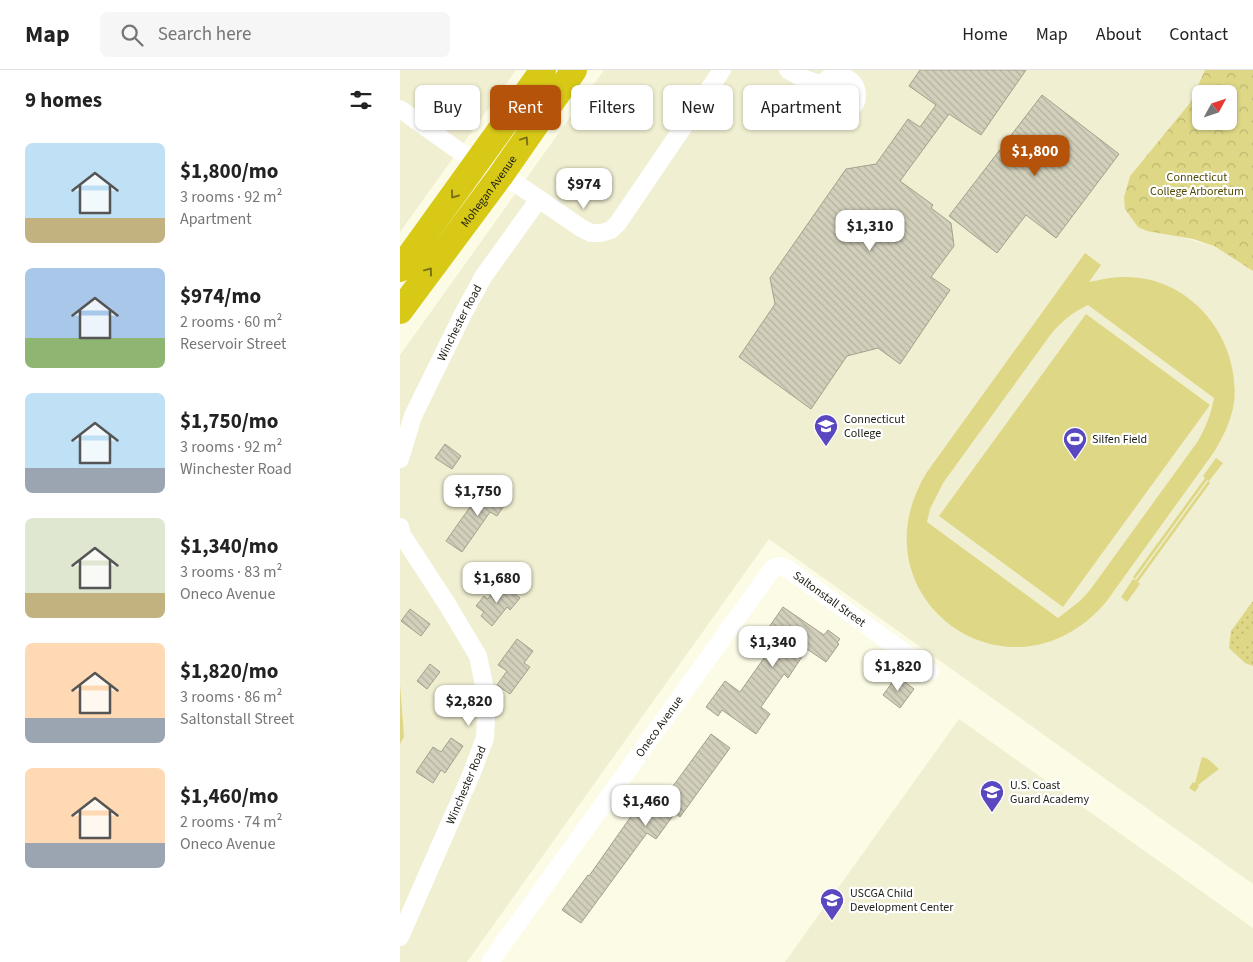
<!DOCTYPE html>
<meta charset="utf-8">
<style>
body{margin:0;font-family:"Source Sans 3",sans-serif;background:#f6f6f6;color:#222;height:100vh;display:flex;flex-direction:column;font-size:19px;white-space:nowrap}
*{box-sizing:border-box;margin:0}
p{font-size:16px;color:#767676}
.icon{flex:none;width:28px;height:28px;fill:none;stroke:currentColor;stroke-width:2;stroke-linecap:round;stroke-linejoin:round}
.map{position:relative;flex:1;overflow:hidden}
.panel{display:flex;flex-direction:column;background:#fff;width:400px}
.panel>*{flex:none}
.top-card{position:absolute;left:15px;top:15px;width:475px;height:45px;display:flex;gap:10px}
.needle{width:32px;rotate:50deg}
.buttons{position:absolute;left:792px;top:15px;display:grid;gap:10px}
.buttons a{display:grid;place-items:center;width:45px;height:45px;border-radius:8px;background:#fff;box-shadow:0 1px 4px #0004;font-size:25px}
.price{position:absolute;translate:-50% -42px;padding:0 11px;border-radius:10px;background:#fff;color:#222;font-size:16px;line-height:32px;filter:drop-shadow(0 1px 2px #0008)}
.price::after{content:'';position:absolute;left:50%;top:30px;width:15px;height:11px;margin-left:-8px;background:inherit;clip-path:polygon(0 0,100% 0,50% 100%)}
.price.selected{background:#b45309;color:#fff}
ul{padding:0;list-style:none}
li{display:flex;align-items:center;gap:15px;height:125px;padding:0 25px}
li span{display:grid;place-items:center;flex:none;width:140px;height:100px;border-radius:8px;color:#555}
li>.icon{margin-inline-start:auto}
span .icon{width:60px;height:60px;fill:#fffc;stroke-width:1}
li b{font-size:21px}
h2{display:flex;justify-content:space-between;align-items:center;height:60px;padding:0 25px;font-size:21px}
.chip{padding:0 18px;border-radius:8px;background:#fff;box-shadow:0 1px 4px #0004;font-size:18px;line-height:45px}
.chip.selected{background:#b45309;color:#fff}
header{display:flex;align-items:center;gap:30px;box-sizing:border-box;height:70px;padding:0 25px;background:#fff;border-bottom:1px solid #e0e0e0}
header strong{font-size:24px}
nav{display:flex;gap:28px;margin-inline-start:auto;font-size:18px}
.search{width:350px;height:45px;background:#f6f6f6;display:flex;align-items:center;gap:12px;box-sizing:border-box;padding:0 18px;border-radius:8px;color:#767676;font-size:19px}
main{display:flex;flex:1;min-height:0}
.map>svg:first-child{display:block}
.built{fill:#f1efd1}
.grass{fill:url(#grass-dots)}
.forest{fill:url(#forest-crowns);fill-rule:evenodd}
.garden{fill:#ded785;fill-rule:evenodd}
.building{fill:url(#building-back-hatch);stroke:#a2a18c}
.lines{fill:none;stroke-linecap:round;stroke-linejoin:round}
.minor{stroke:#fff;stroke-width:18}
.highway{stroke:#d8c917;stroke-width:26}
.oneway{stroke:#7a7316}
.labels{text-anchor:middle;stroke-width:4.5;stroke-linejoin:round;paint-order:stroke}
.park-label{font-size:12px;fill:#514b05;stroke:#fff}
.street-label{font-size:12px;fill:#1d1d15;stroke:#fff}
.poi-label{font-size:12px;fill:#1d1d15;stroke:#fff;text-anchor:start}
</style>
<header>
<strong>Map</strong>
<div class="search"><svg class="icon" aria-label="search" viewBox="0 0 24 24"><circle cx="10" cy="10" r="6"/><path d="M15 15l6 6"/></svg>Search here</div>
<nav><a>Home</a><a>Map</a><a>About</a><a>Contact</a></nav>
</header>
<main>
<section class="panel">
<h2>9 homes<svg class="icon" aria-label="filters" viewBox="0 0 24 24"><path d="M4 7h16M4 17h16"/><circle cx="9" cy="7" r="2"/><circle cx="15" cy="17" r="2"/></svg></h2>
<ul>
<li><span style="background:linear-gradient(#bfe0f5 75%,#c2b280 0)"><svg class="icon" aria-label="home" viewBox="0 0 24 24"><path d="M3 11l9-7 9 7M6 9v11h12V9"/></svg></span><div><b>$1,800/mo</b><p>3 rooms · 92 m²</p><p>Apartment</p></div></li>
<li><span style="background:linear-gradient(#a9c7e8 70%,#8fb573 0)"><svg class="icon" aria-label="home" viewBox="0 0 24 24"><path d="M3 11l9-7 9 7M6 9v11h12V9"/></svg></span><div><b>$974/mo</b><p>2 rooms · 60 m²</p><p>Reservoir Street</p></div></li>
<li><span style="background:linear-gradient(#bfe0f5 75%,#9aa5b1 0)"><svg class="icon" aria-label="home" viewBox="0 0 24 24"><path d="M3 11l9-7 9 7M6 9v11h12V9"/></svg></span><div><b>$1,750/mo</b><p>3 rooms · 92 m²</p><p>Winchester Road</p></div></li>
<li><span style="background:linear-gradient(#dfe7d0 75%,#c2b280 0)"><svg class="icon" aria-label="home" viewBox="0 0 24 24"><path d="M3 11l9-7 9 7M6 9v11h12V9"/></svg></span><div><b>$1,340/mo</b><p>3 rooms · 83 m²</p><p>Oneco Avenue</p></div></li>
<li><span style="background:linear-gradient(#ffd9b3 75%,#9aa5b1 0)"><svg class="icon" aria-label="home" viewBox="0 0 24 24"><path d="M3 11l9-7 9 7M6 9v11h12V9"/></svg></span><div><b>$1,820/mo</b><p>3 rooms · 86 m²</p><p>Saltonstall Street</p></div></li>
<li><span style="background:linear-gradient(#ffd9b3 75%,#9aa5b1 0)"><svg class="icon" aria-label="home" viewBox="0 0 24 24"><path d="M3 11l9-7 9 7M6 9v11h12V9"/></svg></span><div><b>$1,460/mo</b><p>2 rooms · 74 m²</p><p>Oneco Avenue</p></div></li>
</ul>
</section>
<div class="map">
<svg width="853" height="892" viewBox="0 0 853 892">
<defs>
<pattern id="grass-dots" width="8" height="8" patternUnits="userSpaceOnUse" patternTransform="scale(1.25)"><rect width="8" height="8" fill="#ded785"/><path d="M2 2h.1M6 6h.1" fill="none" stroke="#beb872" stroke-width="1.8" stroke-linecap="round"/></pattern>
<pattern id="forest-crowns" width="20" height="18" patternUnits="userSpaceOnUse" patternTransform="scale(1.25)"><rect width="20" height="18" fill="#ded785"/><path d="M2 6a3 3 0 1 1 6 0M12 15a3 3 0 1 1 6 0" fill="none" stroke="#beb872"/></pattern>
<pattern id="building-back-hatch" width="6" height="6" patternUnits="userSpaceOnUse" patternTransform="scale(1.25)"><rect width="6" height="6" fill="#d2d0bb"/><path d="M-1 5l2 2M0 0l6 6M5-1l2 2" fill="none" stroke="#b4b2a0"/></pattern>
</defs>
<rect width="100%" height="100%" fill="#fcfbe5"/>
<path class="built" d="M 0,0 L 116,0 L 0,162 Z
M 204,0 L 805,0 L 790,34 L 730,106 L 724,127 L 770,164 L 814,176 L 853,201 L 853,814 L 369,469 L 67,892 L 0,892 L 0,285 Z
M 559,649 L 853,858 L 853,892 L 385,892 Z"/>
<path class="grass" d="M 853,531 L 853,596 L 845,593 L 829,578 L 831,561 Z"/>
<path class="forest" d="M 805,0 L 853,0 L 853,201 L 814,176 L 793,169 L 747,161 L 738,157 L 725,139 L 724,127 L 730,106 L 790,33 ZM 801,24 L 829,24 L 829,51 L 801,51 Z"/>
<path class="garden" d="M 685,183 L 701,195 L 689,212 C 700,210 711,207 723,207 C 790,205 841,268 834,333 C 831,351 823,367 814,382 L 706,532 C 610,644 450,527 527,402 ZM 688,235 L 814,328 C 811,344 806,357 798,371 L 690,520 L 680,531 L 658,548 L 527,452 L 530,439 L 543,413 L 651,264 C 662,251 673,242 688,235 Z
M 686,244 L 810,335 L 663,537 L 539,446 Z
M 816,388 L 823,393 L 809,411 L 807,410 L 735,509 L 733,507 L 805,408 L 803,406 Z
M 808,411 L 810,413 L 738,512 L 740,514 L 727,532 L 721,527 L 733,509 L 736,510 Z
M 853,557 L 853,568 L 842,575 L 838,569 L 849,562 Z
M 0,614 L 4,667 L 0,674 Z
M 802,687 L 808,689 L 819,699 L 798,715 L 799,716 L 795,722 L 789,718 L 793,712 L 795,713 Z"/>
<path class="building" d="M 520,0 L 626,0 L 581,65 L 549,44 L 500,111 L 533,135 L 531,138 L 551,153 L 554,176 L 531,207 L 550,220 L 500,294 L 478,278 L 447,286 L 411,339 L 339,287 L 375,234 L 370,208 L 446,99 L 476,94 L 508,49 L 520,57 L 536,35 L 509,16 Z
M 642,25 L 719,84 L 656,168 L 626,145 L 597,183 L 549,146 Z
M 45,374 L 61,386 L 52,399 L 35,388 Z
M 97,414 L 112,424 L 97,446 L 90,442 L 62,482 L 46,471 L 75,430 L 82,435 Z
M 100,513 L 120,528 L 110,540 L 107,537 L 92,556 L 81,546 L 84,542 L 76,536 L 84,526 L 88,529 Z
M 383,537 L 424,565 L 428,560 L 440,569 L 437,573 L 439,574 L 426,592 L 407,579 L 388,608 L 384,604 L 361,637 L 370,644 L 356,664 L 322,640 L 318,646 L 306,637 L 325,611 L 340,622 L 369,581 L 358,573 Z
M 10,539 L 30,554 L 21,566 L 1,551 Z
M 117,569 L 133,581 L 124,593 L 130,597 L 110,624 L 97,615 L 107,601 L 98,595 Z
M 30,594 L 40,602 L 27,619 L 17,611 Z
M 497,606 L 514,619 L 500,638 L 483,625 Z
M 311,664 L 330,678 L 280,747 L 275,743 L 256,769 L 247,763 L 181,853 L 162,840 L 188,805 L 189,806 L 244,728 L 257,738 Z
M 51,668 L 63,676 L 45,703 L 41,700 L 33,713 L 16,702 L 33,677 L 41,682 Z"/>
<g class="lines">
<g class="minor">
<path d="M 388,0 L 402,8 L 422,15"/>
<circle cx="438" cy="25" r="19"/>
<path d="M 0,39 L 59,81 L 120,116 L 181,158 L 191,163 L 201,163 L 211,160 L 218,153 L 322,0"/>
<path id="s1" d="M 0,389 L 13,346 L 63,244 L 83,207 L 139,129"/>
<path d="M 0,457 L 2,465 L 47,534 L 78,586 L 87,629 L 85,668 L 71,705 L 0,867"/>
<path id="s2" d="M 90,892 L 373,498 L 380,496 L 388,499 L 530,601"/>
</g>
<g class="highway">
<path d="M 0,199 L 143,0"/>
<path id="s3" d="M 0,241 L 101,105 L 174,0"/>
</g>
</g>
<defs><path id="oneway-chevron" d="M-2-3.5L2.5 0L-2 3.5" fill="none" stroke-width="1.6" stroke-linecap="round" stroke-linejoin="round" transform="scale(1.25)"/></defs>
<g class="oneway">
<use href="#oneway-chevron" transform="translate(125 70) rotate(-56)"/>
<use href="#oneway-chevron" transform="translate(54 125) rotate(126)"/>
<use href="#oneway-chevron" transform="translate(29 201) rotate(-53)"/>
</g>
<defs>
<g id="university-pin" transform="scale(1.25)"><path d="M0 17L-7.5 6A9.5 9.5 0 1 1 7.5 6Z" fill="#5a48c0" stroke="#fff"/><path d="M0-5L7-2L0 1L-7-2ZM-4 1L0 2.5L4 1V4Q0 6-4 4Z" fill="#fff"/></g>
<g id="stadium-pin" transform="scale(1.25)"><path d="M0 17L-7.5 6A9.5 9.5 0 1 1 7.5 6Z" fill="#5a48c0" stroke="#fff"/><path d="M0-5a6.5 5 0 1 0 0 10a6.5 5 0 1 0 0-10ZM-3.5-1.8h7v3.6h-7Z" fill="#fff"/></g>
<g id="school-pin" transform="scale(1.25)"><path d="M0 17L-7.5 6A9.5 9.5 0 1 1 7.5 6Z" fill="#5a48c0" stroke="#fff"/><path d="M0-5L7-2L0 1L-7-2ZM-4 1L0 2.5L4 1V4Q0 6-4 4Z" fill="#fff"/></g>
</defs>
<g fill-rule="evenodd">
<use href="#university-pin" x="426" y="356"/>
<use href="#stadium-pin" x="675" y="369"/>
<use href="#university-pin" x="592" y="722"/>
<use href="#school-pin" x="432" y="830"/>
</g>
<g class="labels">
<g class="park-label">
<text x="797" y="111">Connecticut<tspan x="797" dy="14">College Arboretum</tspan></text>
</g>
<g class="street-label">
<text dy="4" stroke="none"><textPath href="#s3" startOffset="149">Mohegan Avenue</textPath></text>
<text dy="4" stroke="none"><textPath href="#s1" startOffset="149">Winchester Road</textPath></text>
<text dy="4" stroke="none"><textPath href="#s2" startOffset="552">Saltonstall Street</textPath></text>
<text dy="4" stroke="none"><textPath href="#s2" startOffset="290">Oneco Avenue</textPath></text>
<text transform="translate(66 715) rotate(-67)" y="4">Winchester Road</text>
</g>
<g class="poi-label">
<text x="444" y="353">Connecticut<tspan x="444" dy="14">College</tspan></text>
<text x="692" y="373">Silfen Field</text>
<text x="610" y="719">U.S. Coast<tspan x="610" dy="14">Guard Academy</tspan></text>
<text x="450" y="827">USCGA Child<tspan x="450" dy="14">Development Center</tspan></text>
</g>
</g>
</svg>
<div class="buttons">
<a><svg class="needle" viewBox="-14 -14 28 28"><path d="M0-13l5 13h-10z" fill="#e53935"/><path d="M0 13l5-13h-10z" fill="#767676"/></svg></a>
</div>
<b class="price selected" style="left:635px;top:107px">$1,800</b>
<b class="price" style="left:184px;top:140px">$974</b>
<b class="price" style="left:470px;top:182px">$1,310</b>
<b class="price" style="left:78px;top:447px">$1,750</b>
<b class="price" style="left:97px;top:534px">$1,680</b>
<b class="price" style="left:373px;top:598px">$1,340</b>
<b class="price" style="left:498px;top:622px">$1,820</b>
<b class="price" style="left:69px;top:657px">$2,820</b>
<b class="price" style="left:246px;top:757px">$1,460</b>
<div class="top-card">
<a class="chip">Buy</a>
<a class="chip selected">Rent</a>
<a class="chip">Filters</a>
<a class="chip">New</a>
<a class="chip">Apartment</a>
</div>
</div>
</main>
